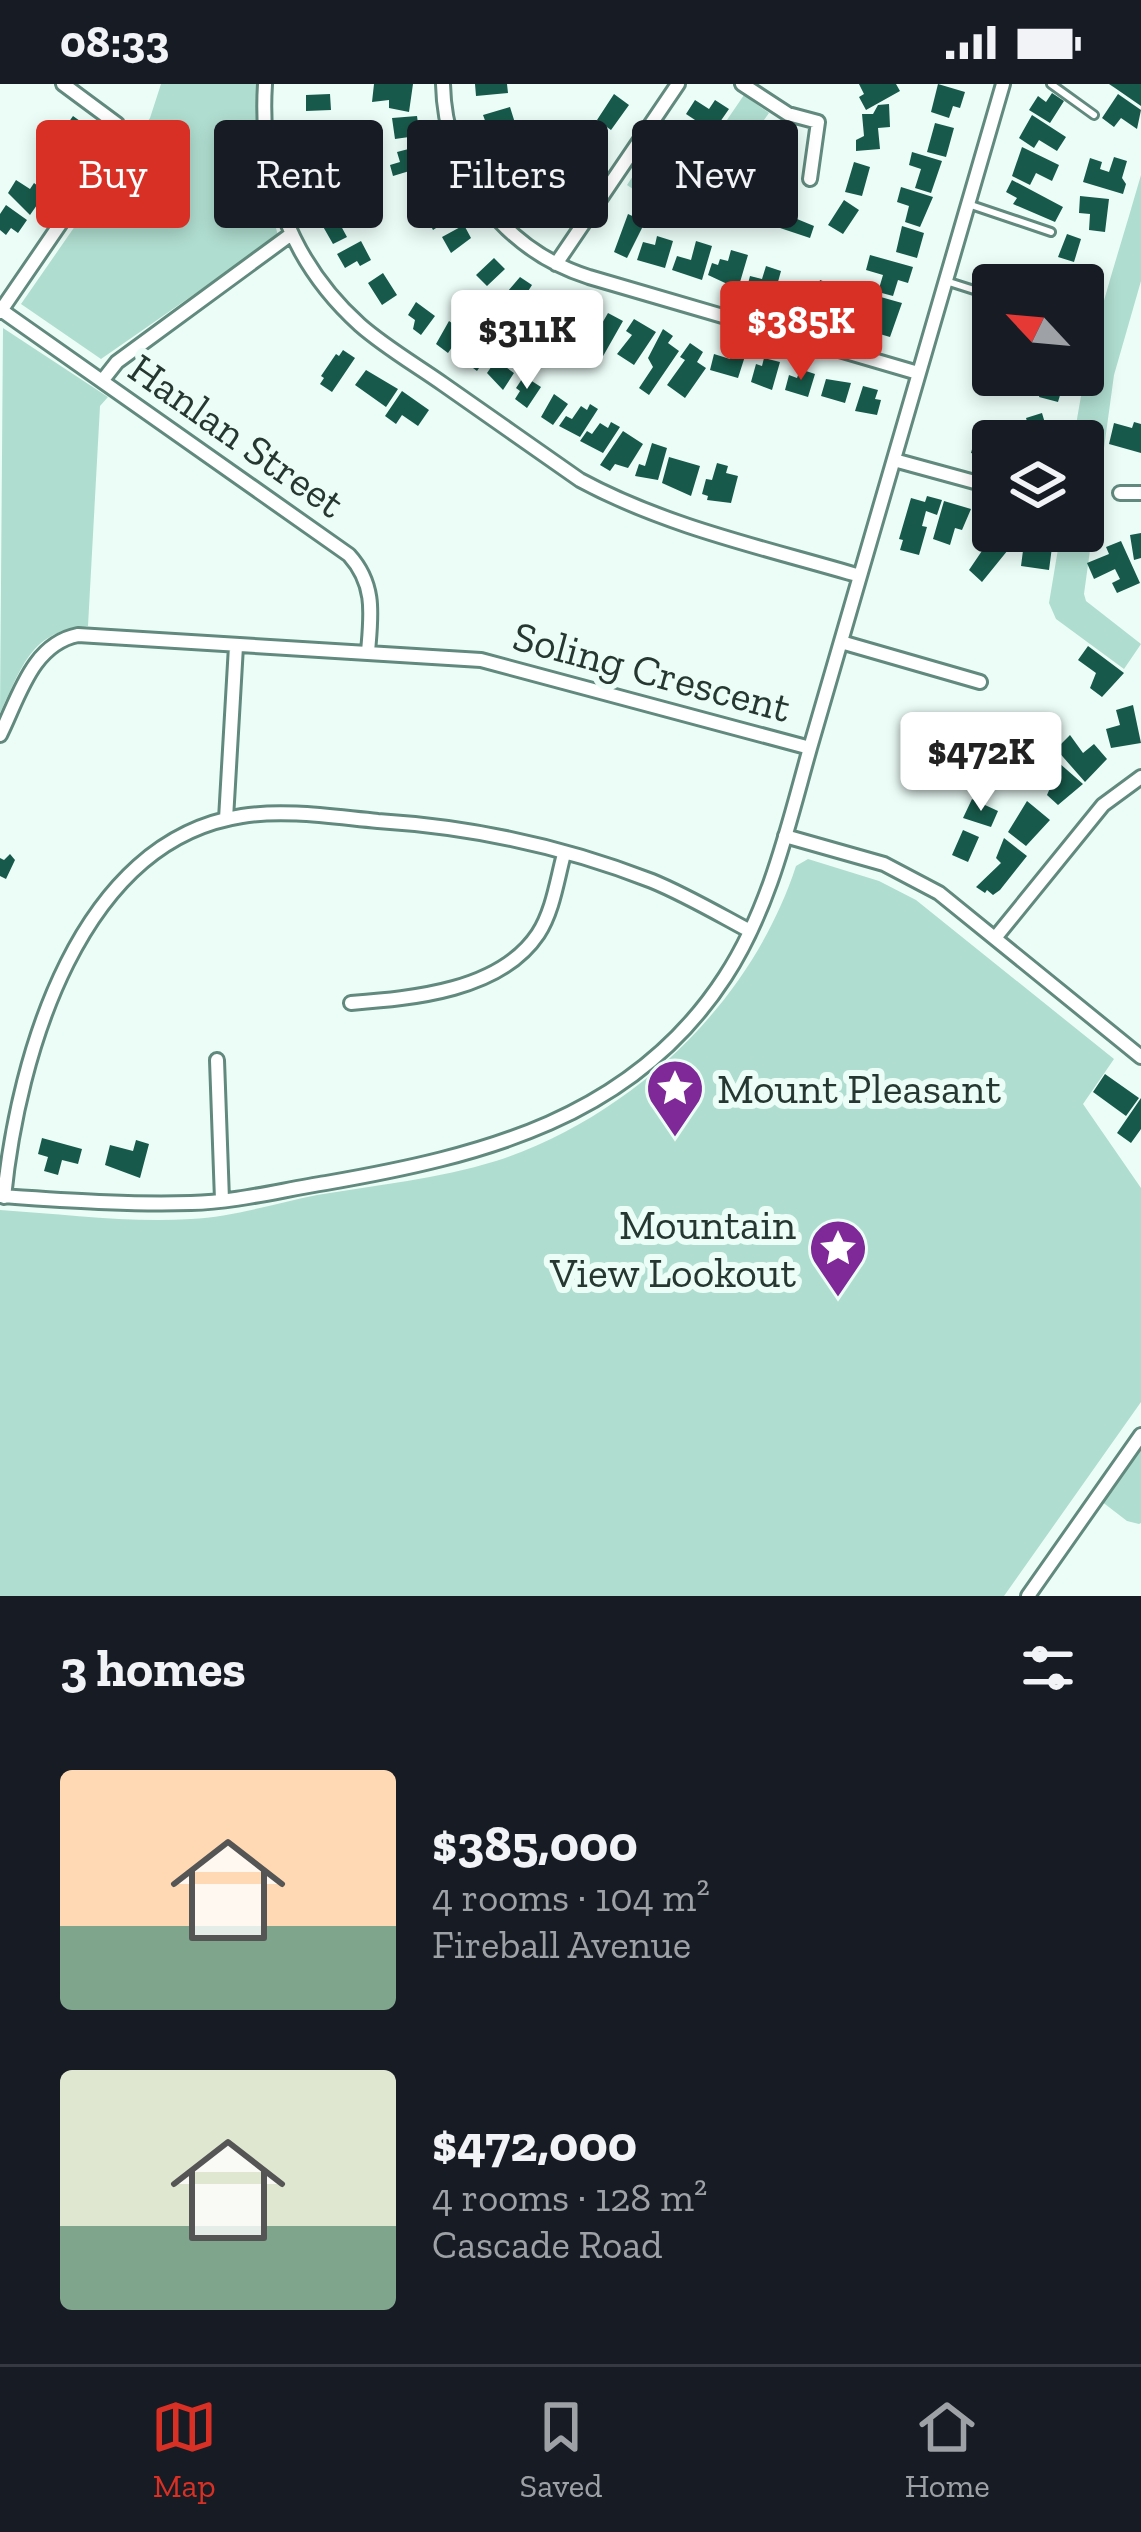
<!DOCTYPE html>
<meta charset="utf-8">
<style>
body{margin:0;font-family:"Zilla Slab",serif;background:#242831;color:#f1f3f6;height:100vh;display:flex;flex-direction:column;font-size:45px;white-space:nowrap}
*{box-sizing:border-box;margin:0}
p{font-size:39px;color:#9ea1a6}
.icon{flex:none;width:66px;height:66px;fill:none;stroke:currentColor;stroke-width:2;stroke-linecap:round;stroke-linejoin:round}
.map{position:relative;height:1512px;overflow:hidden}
.sheet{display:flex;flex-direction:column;background:#171b24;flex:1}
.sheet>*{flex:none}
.top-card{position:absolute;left:36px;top:36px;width:1071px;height:108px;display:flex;gap:24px}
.needle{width:78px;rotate:296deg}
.tools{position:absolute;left:972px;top:180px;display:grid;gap:24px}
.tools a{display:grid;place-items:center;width:132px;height:132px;border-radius:12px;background:#171b24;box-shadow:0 6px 18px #0003;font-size:60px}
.price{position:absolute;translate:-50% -102px;padding:0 27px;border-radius:12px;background:#fff;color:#222;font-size:39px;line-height:78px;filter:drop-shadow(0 3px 6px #0008)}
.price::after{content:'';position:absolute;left:50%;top:72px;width:36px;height:27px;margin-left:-18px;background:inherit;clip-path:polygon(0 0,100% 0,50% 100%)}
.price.active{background:#d93025;color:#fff}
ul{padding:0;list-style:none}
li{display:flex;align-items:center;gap:36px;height:300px;padding:0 60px}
li span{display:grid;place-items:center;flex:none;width:336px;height:240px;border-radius:12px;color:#555}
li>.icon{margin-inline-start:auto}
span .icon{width:144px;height:144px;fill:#fffc;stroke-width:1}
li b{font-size:51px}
h2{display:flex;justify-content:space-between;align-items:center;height:144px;padding:0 60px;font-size:51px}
.tag{padding:0 42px;border-radius:12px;background:#171b24;box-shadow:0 6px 18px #0003;font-size:42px;line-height:108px}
.tag.active{background:#d93025;color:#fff}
.status{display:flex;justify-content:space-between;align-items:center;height:84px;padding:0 60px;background:#171b24;direction:ltr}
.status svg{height:33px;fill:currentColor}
.tabs{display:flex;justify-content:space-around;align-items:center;height:168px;border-top:3px solid #363941;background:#171b24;font-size:33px;color:#9ea1a6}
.tabs a{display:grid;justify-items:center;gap:6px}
.tabs .active{color:#d93025}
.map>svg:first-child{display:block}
.green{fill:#afddcf}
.building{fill:#175a4b}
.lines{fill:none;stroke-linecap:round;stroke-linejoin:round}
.service-casing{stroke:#61897d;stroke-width:12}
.minor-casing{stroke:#61897d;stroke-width:18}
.service{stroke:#fff;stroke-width:6}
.minor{stroke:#fff;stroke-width:12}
.labels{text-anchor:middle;stroke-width:12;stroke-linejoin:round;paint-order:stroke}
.street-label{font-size:42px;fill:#263732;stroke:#ecfdf8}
.poi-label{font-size:42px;fill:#263732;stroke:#ecfdf8;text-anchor:start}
</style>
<div class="status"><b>08:33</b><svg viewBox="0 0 49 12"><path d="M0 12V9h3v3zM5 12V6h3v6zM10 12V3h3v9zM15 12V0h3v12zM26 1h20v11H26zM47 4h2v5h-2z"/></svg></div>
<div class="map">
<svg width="1141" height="1512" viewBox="0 0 1141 1512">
<rect width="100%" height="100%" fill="#ecfdf8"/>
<path class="green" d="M 161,0 L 256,0 L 256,64 L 278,152 L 101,275 L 21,220 L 150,34 Z
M 744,11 L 769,29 L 725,91 L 701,74 Z
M 643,77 L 705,122 L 698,132 L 685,128 L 679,136 L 627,101 Z
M 1141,91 L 1141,197 L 1114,291 L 1084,510 L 1086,517 L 1141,560 L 1124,585 L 1056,535 L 1049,519 L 1061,447 L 1083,447 L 1083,357 L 1074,357 C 1085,266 1116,179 1141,91 Z
M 3,244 L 108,313 L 100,322 L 88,542 C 30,547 23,582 0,629 Z
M 808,775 L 879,797 L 916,816 L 1114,975 L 1083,1020 L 1141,1104 L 1141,1318 L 1004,1512 L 0,1512 L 0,1126 C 63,1130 129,1139 191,1135 C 233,1133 276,1119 317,1111 C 377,1101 438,1095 496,1077 C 634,1032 752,917 796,782 Z
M 1141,1360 L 1141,1439 L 1139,1440 L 1127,1437 L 1101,1417 Z"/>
<path class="building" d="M 374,0 L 413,0 L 409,28 L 389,24 L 389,16 L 372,18 Z
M 475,0 L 507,0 L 508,9 L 476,12 Z
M 859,0 L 896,0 L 900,7 L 866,26 L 859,13 L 864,10 Z
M 938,0 L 965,8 L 960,24 L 953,22 L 949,34 L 931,28 Z
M 1109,0 L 1141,0 L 1141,22 L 1115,4 Z
M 1052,9 L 1064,17 L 1050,39 L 1029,26 L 1038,12 L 1046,18 Z
M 330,10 L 331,26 L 306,27 L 306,11 Z
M 614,10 L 629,21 L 611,46 L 597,36 Z
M 1118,10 L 1141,26 L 1137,45 L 1121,34 L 1114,43 L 1102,34 Z
M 695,16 L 709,25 L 715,16 L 729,25 L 713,48 L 686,30 Z
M 889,20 L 890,43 L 878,44 L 880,65 L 856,67 L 856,56 L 864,52 L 862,30 L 873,30 L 878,21 Z
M 510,23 L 515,39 L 507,42 L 512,56 L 494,61 L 483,31 Z
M 1032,31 L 1066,53 L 1057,67 L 1039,56 L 1034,64 L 1019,54 Z
M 73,32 L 90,44 L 71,71 L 54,59 Z
M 417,32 L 419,47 L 409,48 L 409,53 L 395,55 L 392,34 Z
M 568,36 L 587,49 L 591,42 L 603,50 L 591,75 L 557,51 Z
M 310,38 L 336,38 L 336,56 L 311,54 Z
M 935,39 L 954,44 L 946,73 L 927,68 Z
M 546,46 L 563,57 L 554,70 L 537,59 Z
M 770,57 L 785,63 L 774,87 L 758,80 Z
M 522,58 L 529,74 L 514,82 L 520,95 L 506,102 L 492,73 Z
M 424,61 L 428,76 L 415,80 L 416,85 L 393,92 L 390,81 L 400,78 L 397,68 Z
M 51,62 L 69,74 L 59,90 L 55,88 L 51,93 L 37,83 Z
M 665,62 L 689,78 L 677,96 L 651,78 Z
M 1022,63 L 1059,81 L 1052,97 L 1036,89 L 1030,101 L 1012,92 Z
M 912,68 L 942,77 L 931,109 L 915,104 L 921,85 L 909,81 Z
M 329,70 L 337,94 L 321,99 L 314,75 Z
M 561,70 L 585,81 L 574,98 L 552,82 Z
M 1114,73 L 1127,77 L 1122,94 L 1126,100 L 1123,110 L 1083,98 L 1090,74 L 1102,78 L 1100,85 L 1109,88 Z
M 854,78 L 870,83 L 862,112 L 845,108 Z
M 709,84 L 721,92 L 705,116 L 693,108 Z
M 540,86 L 551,99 L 535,113 L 546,126 L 535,136 L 510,113 Z
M 432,89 L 438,104 L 415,116 L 408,99 Z
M 16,96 L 30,105 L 34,99 L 46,108 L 30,131 L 8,109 Z
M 1012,96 L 1063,123 L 1055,138 L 1013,120 L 1017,114 L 1006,108 Z
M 338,97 L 344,117 L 319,120 L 315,106 Z
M 901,103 L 933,113 L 920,143 L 905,138 L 909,122 L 897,118 Z
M 769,110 L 781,120 L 762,140 L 746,125 L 756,115 L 760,119 Z
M 727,112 L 736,112 L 735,140 L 714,136 L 714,123 L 721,123 Z
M 1080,112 L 1109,115 L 1105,148 L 1089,146 L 1090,130 L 1079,129 Z
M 844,116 L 859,126 L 843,150 L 828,141 Z
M 449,118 L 456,131 L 433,146 L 425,130 Z
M 6,121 L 27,136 L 18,149 L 11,144 L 6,151 L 0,146 L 0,130 Z
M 786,121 L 796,124 L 797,135 L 814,142 L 810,154 L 780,144 Z
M 628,130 L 645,138 L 627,174 L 614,168 Z
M 335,131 L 347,153 L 333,160 L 321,139 Z
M 464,141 L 471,154 L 451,169 L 442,153 Z
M 902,142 L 924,149 L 917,174 L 896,168 Z
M 1067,150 L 1081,155 L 1074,178 L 1058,173 Z
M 657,152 L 673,157 L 665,184 L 637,176 L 643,158 L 655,161 Z
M 361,157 L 371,176 L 360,182 L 357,177 L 345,184 L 337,170 Z
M 696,157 L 712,162 L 702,196 L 672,186 L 677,172 L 691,176 Z
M 731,166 L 748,171 L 738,205 L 708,191 L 712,179 L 718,181 L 720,175 L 728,177 Z
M 870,171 L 913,183 L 908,199 L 898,196 L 893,212 L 878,208 L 883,191 L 866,186 Z
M 494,174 L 505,185 L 487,202 L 476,191 Z
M 766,182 L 781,187 L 773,216 L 746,207 L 750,192 L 762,195 Z
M 1076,183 L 1098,190 L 1084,238 L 1083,201 L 1070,201 Z
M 383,189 L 397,211 L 382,221 L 368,199 Z
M 520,193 L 532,201 L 518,223 L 503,213 Z
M 820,196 L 850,207 L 843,233 L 812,225 Z
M 787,197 L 815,205 L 808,226 L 781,218 Z
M 548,210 L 558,215 L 549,236 L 528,227 L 533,214 L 541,217 Z
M 870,210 L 902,219 L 890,253 L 873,248 L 878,229 L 866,225 Z
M 567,217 L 592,231 L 576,259 L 551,244 Z
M 416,218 L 435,232 L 421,251 L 413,245 L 415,236 L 408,231 Z
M 608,229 L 623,237 L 602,274 L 579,261 L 592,237 L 601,241 Z
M 634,235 L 656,248 L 634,281 L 617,270 L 632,251 L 626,247 Z
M 449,237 L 463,247 L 448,269 L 436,260 Z
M 663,245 L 673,252 L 668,259 L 679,267 L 649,311 L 639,304 L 653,283 L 648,274 Z
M 467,258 L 487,272 L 477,287 L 457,272 Z
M 690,259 L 703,268 L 697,278 L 706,284 L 685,314 L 667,301 L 685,276 L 680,273 Z
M 343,266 L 355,274 L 332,308 L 320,300 L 324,294 L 321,292 L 336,270 L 339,272 Z
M 733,266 L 746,269 L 738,294 L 710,286 L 714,270 L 730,275 Z
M 764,274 L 780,278 L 772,306 L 751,298 L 756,280 L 762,282 Z
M 496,276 L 514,289 L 503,306 L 487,289 Z
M 800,285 L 815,290 L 808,313 L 785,306 L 789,291 L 797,294 Z
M 366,286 L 398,305 L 386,323 L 355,301 Z
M 1046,291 L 1066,291 L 1058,318 L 1039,313 Z
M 524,292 L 541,303 L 527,324 L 515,315 L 520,307 L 516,304 Z
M 826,295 L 851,299 L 845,319 L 821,312 Z
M 863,302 L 878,306 L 875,315 L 881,316 L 877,331 L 855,327 Z
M 402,307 L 429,326 L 418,342 L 402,331 L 396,340 L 385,332 Z
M 554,310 L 568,320 L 553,341 L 541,333 Z
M 590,320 L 598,325 L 580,353 L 559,342 L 566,332 L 572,335 L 581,322 L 587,326 Z
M 1042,329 L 1047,346 L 1066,340 L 1070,355 L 1033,357 L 1026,334 Z
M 611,338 L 620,343 L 603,369 L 580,357 L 587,347 L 592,350 L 600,339 L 608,344 Z
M 1134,338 L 1141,340 L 1141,369 L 1109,360 L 1114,339 L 1132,344 Z
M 979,340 L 1010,348 L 1008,357 L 993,357 L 989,374 L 971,369 Z
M 623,347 L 643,360 L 628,384 L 615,380 L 610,387 L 600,381 Z
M 652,359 L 667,364 L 658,396 L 635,392 L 639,380 L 645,382 Z
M 669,373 L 700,382 L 691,412 L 662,399 Z
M 717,379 L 728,382 L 726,389 L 738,392 L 731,419 L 707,416 L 708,412 L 702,410 L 706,395 L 712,396 Z
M 927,412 L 942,416 L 937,431 L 926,427 L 922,442 L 927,443 L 919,471 L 900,466 L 903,456 L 899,455 L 911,414 L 925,418 Z
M 944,417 L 971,425 L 962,446 L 955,444 L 950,461 L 933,455 Z
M 986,430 L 993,436 L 993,447 L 1001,447 L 1012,461 L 982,498 L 969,486 L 990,455 L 976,442 Z
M 1141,449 L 1141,474 L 1134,476 L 1130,451 Z
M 1121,457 L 1140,499 L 1117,509 L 1112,499 L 1120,495 L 1115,485 L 1094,495 L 1087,479 L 1109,470 L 1106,463 Z
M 1024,459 L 1052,463 L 1049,486 L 1021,482 Z
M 1088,562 L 1124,589 L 1102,613 L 1090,604 L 1096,589 L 1078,576 Z
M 1133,621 L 1141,659 L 1111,664 L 1106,645 L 1120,641 L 1116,626 Z
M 1070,651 L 1083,669 L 1094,660 L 1107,675 L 1085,698 L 1056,665 Z
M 1050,671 L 1083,700 L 1058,721 L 1047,711 L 1053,697 L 1038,684 Z
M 972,715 L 998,727 L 991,743 L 963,734 Z
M 1027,717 L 1050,736 L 1026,762 L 1008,748 Z
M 963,746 L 979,753 L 968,778 L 952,771 Z
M 1004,754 L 1027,772 L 1000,806 L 993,811 L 987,806 L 985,809 L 976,803 L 1001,779 L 996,774 Z
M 10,770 L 15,776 L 6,795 L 0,792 L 0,774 L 4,776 Z
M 1105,990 L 1139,1014 L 1126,1032 L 1093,1008 Z
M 1141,1014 L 1141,1045 L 1131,1059 L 1117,1049 Z
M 42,1054 L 82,1065 L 78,1080 L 62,1076 L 58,1091 L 44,1087 L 48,1073 L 38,1070 Z
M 136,1056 L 149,1060 L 140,1094 L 105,1081 L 110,1061 L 133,1067 Z"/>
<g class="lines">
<g class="service-casing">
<path id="service" d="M 1051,0 L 1094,31
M 971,121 L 1051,148
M 949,198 L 993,212"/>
</g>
<g class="minor-casing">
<path id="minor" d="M 265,0 C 259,92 290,178 360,241 C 385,263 416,281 443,300 C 489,332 534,364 580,396 C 667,443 765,464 860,492
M 443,0 C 445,89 504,166 589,193 L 918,289
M 742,0 L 788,30 L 818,38 L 810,95
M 556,180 L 678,0
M 1,226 L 349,471 C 376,501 371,531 368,568
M 0,228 L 121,51 L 117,40 L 63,0
M 102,297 L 117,278 L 290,151
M 894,376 L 993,403
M 1120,409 L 1141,409
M 841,558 L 980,598
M 0,651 C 19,613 32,560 78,551 L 481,576 L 810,664 C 788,742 770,824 725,893 C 633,1035 481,1072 326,1099 C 281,1106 236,1118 191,1119 C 127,1121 63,1116 0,1112
M 810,664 L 1003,0
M 226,735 L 236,562
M 785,752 L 884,780 L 939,809 L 1141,973
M 995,854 L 1103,721 L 1141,693
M 351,919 C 413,914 500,907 538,850 C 553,827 557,796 564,770
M 217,976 L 222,1116
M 4,1113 C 18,972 79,757 242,732 C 286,725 334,733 378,737 C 472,743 565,763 652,797 C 686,811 718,830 750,847
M 1028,1512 L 1141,1351"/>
</g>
<use href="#service" class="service"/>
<use href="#minor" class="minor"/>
</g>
<defs>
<g id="sight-pin" transform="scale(3)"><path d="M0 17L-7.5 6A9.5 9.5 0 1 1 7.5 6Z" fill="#7f2998" stroke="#ecfdf8"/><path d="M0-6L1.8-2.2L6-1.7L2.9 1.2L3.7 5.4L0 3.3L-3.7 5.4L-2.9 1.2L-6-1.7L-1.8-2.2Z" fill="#fff"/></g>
</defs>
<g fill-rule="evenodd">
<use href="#sight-pin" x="675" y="1004"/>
<use href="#sight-pin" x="838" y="1164"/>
</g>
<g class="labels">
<g class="street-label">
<text transform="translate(237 351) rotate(35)" y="15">Hanlan Street</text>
<text transform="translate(652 587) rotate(15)" y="15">Soling Crescent</text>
</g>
<g class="poi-label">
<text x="717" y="1019">Mount Pleasant</text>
<text x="796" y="1155" text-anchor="end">Mountain<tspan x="796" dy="48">View Lookout</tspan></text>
</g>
</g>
</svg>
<div class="tools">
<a><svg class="needle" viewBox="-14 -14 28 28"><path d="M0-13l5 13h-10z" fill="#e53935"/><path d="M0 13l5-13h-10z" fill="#9ea1a6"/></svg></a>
<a><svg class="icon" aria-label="layers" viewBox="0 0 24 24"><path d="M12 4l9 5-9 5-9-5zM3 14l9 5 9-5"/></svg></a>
</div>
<b class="price active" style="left:801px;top:299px">$385K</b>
<b class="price" style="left:527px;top:308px">$311K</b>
<b class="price" style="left:981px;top:730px">$472K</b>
<div class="top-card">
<a class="tag active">Buy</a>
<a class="tag">Rent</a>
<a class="tag">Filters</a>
<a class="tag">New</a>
</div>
</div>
<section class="sheet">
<h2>3 homes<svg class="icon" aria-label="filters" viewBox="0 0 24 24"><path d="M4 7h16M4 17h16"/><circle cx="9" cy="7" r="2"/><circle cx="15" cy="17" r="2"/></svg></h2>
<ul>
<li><span style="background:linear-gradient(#ffd9b3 65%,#7fa58c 0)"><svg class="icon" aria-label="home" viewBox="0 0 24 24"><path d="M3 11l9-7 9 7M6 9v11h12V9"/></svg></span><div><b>$385,000</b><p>4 rooms · 104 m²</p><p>Fireball Avenue</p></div></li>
<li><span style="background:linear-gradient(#dfe7d0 65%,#7fa58c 0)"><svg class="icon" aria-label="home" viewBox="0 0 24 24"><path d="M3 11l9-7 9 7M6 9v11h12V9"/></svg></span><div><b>$472,000</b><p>4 rooms · 128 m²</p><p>Cascade Road</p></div></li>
</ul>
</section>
<nav class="tabs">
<a class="active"><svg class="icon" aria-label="map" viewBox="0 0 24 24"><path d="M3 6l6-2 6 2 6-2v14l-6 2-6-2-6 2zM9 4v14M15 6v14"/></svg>Map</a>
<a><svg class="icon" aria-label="saved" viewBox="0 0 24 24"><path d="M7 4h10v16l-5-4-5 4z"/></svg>Saved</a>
<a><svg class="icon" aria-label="home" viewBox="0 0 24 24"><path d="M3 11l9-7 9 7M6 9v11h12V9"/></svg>Home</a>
</nav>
